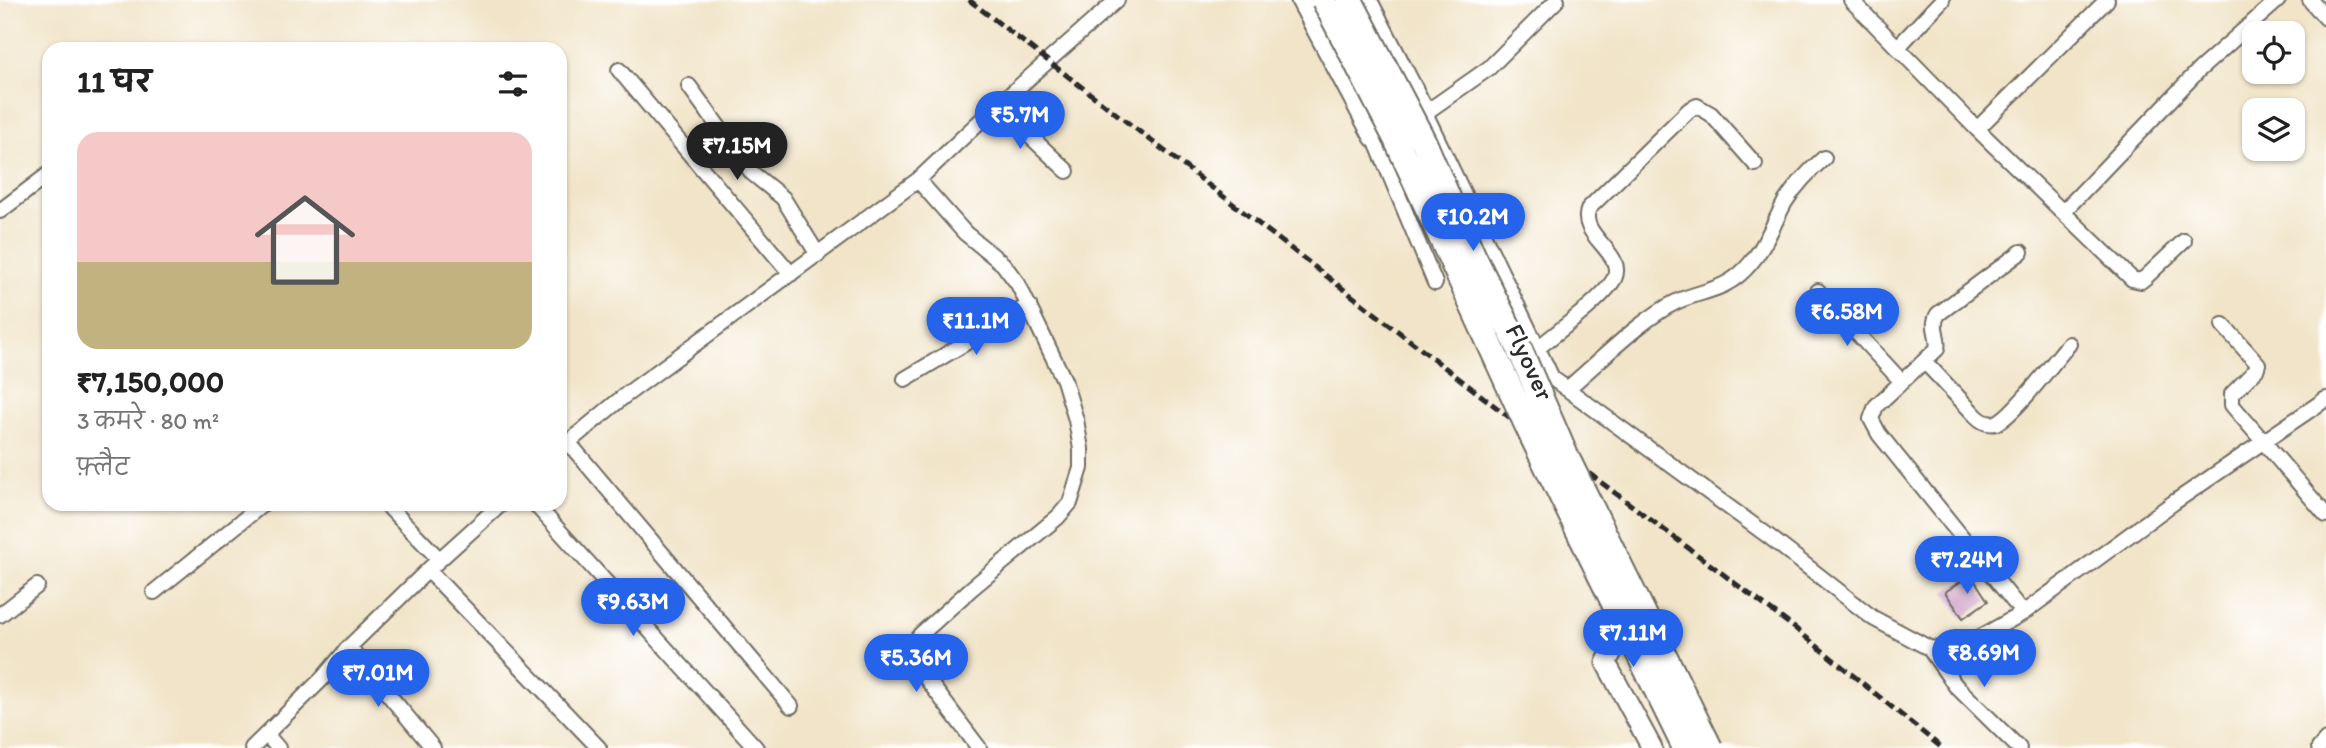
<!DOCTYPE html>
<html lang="hi">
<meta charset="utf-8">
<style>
body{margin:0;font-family:Itim,"Playpen Sans Deva",sans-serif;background:#f2f2f2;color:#222;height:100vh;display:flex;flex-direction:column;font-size:26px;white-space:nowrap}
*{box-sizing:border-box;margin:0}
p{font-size:23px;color:#767676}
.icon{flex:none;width:38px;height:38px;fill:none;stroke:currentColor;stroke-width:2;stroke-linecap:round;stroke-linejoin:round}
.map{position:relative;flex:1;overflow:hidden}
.details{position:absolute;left:42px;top:42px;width:525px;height:469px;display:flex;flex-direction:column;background:#fff;border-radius:21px;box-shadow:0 2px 5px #0004}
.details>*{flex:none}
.buttons{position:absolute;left:2242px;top:21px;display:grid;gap:14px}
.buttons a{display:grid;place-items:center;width:63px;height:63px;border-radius:14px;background:#fff;box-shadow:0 2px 5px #0004;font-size:35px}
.price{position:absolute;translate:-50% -60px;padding:0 16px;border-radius:24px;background:#2563eb;color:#fff;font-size:23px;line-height:46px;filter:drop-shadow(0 2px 4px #0008)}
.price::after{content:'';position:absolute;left:50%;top:42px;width:21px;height:16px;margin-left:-10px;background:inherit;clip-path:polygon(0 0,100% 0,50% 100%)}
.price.selected{background:#222;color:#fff}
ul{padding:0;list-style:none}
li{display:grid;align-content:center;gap:14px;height:371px;padding:0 35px}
li span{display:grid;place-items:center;height:217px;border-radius:21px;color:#555}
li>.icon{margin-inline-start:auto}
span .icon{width:126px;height:126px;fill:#fffc;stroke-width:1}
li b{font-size:30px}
h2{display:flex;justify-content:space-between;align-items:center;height:84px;padding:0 35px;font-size:30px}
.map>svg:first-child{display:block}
.building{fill:#cd9ec5}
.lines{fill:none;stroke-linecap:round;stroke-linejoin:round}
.street-casing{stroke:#706c62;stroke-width:18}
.secondary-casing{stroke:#706c62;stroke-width:23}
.street{stroke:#fff;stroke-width:14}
.secondary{stroke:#fff;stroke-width:19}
.rail{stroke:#2b2b2b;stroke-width:5;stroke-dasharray:10 5;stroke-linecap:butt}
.highway-bridge-casing{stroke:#706c62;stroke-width:28;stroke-linecap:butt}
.highway-bridge{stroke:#fff;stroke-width:24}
.labels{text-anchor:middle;stroke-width:7;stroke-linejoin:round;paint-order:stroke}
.street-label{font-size:26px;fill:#2b2b2b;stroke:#fff}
</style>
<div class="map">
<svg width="2326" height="748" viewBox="0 0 2326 748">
<rect width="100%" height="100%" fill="#fff"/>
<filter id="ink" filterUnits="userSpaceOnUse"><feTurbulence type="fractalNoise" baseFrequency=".0143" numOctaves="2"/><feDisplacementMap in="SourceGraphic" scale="14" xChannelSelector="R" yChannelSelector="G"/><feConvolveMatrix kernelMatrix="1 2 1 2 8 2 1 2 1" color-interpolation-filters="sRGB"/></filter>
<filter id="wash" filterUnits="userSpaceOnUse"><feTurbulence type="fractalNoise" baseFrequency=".00686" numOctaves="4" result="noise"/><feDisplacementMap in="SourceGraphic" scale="28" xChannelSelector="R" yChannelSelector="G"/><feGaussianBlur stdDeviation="1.57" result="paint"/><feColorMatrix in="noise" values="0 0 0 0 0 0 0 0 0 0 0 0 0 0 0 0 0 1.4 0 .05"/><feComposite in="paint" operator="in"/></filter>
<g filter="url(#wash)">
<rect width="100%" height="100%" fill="#f1e4c8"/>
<g id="blocks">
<path class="building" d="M 1971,575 L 1988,601 L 1963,618 L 1945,592 Z"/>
</g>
</g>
<g filter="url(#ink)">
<use href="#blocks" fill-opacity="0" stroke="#706c62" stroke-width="2"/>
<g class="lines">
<g class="street-casing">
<path id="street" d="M 1557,0 L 1489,68 L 1425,113 L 1552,378 L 1767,535 L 1873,618 L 1929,648 L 1937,649 L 1968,644 L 2023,613 L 2173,503 L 2326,399
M 1851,0 L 1977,129 L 2132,279 L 2141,281 L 2146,277 L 2184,241
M 2310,0 L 2326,18
M 1898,47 L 1942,0
M 619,70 L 791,274
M 689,86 L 752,173 L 783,198 L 818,255
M 998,106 L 1067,171
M 1977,129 L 2107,0
M 1374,137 L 1435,283
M 918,180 L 965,233 L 1003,264 L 1018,284 L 1064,380 L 1076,420 L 1081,449 L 1081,468 L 1070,503 L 1058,517 L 972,588 L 920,635 L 912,645 L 911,656 L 914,662 L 979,748
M 0,211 L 49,174
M 2063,212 L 2200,69 L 2278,0
M 2021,252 L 1938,314 C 1930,327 1940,336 1937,349 L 1876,406 L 1871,419 L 1879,434 L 2023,613
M 1818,291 L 1902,382
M 2223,325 L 2258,364 L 2256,370 L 2232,394 L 2232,405 L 2326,515
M 1538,348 C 1557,332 1603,299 1614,279 C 1627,253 1576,235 1589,208 L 1689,110 L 1697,106 L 1711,114 L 1755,164
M 1924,361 L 1976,416 C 1982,422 1988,425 1996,423 C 2013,417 2055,360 2069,344
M 905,379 L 1029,305
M 1567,389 C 1598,363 1641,319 1676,302 C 1697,292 1721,291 1740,274 C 1763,254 1771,228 1785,202 C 1796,185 1809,171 1824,158
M 568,442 L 791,706
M 560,449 L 623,397 L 918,180 L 978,123 L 1117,0
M 386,504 L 439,559
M 535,504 L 756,748
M 428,570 L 599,748
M 154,592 L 263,504
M 0,615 L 37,586
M 349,647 L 433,748
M 1929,648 L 1955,685 L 2019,748
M 266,734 L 278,748
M 252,748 L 323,678 L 349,647 L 428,570 L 501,504
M 2319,748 L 2326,740"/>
</g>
<g class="secondary-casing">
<path id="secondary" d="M 1301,0 L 1374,137 L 1425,113 L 1367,0
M 1631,616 L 1606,663 L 1652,748"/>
</g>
<use href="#street" class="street"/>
<use href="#secondary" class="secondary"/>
<path class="rail" d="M 969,0 L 1531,434 L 1566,456 L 1796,629 L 1942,748"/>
<g class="highway-bridge-casing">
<path id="highway-bridge" d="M 1324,0 L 1396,139 L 1531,434 L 1685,748
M 1350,0 L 1424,142 L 1473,255 L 1519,348 L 1566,456 L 1710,748"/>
</g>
<use href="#highway-bridge" class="highway-bridge"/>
</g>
</g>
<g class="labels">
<g class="street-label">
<text transform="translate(1530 362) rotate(65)" y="9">Flyover</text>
</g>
</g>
</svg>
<div class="buttons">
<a><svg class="icon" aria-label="locate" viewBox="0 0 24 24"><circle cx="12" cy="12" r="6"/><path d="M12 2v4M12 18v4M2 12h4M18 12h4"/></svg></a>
<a><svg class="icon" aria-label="layers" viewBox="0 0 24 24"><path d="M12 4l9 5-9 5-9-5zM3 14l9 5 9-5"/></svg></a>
</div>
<b class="price" style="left:1020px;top:151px">₹5.7M</b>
<b class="price selected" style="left:737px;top:182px">₹7.15M</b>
<b class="price" style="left:1473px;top:253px">₹10.2M</b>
<b class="price" style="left:1847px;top:348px">₹6.58M</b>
<b class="price" style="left:976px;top:357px">₹11.1M</b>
<b class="price" style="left:1967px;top:596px">₹7.24M</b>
<b class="price" style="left:633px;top:638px">₹9.63M</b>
<b class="price" style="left:1633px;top:669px">₹7.11M</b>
<b class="price" style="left:1984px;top:689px">₹8.69M</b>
<b class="price" style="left:916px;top:694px">₹5.36M</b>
<b class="price" style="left:378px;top:709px">₹7.01M</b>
<section class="details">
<h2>11 घर<svg class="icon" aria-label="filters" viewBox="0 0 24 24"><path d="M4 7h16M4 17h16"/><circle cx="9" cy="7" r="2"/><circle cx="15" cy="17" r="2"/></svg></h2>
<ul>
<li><span style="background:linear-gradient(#f6c9c9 60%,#c2b280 0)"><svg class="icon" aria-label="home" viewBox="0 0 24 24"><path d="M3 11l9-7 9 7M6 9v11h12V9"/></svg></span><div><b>₹7,150,000</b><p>3 कमरे · 80 m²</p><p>फ़्लैट</p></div></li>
</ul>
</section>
</div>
